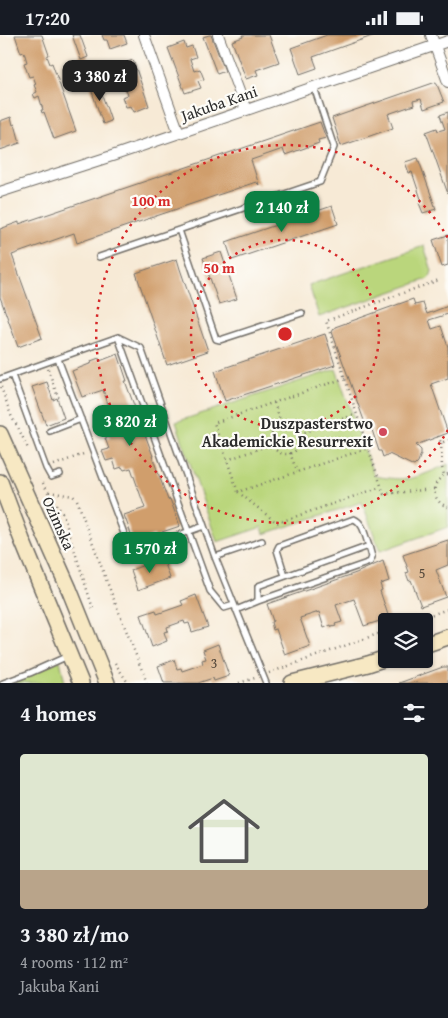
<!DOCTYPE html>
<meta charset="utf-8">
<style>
body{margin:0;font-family:"Gentium Book Plus",serif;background:#20242c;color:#f1f3f6;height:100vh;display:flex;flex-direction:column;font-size:19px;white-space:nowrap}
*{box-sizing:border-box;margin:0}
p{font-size:16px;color:#9ea1a6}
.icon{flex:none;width:28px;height:28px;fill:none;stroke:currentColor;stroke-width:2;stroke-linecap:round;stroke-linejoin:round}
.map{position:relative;height:648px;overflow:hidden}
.side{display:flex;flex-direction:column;background:#171b24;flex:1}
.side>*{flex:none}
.controls{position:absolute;left:378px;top:578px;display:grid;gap:10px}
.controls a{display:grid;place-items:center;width:55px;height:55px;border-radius:5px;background:#171b24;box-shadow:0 1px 4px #0004;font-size:25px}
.price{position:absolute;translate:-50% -42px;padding:0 11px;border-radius:10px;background:#0b8043;color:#fff;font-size:16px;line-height:32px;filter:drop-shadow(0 1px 2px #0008)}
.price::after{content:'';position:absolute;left:50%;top:30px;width:15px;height:11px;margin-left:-8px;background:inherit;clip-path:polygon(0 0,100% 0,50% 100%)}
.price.selected{background:#222;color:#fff}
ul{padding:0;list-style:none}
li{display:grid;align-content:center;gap:10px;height:265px;padding:0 20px}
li+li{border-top:1px solid #363941}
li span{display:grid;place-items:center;height:155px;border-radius:5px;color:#555}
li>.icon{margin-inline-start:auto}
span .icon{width:90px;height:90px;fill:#fffc;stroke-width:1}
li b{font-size:21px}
h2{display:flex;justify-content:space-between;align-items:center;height:60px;padding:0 20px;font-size:21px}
.status{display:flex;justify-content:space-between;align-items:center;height:35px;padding:0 25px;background:#171b24;direction:ltr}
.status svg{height:14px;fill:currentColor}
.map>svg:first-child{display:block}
.green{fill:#bad67b;stroke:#728053}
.building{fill:#d09e6c}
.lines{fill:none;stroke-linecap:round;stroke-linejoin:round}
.service-casing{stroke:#726e67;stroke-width:8}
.minor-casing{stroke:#726e67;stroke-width:12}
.secondary-casing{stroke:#726e67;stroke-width:18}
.path{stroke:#726e67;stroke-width:2.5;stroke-dasharray:1 4;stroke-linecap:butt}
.service{stroke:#fff;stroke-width:5}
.minor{stroke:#fff;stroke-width:10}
.secondary{stroke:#f7e8c3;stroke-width:15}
.ring{fill:none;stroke:#d62828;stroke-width:2.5;stroke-dasharray:2.5 5}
.poi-dot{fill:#d1495b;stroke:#fdfcf7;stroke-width:2}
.labels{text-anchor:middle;stroke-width:4.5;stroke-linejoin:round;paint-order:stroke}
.number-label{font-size:14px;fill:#54483b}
.street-label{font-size:16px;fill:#2b2b2b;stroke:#fdfcf7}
.poi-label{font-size:16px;font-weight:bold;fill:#2b2b2b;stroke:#fdfcf7;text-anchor:end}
.centre{fill:#d62828;stroke:#fdfcf7;stroke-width:2.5}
.ring-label{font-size:15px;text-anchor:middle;font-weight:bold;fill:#d62828;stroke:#fdfcf7;stroke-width:4.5;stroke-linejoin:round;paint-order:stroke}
</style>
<div class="status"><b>17:20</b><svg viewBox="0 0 49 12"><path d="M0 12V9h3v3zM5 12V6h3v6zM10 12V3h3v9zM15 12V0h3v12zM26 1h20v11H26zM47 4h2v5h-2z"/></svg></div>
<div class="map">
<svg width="448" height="648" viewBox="0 0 448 648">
<rect width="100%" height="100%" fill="#fdfcf7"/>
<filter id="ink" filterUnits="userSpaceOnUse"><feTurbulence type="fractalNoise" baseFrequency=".02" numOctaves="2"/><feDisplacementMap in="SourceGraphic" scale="10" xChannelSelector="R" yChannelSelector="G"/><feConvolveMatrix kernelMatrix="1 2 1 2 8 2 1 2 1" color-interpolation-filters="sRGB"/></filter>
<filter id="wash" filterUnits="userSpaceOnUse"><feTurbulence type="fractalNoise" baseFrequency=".0096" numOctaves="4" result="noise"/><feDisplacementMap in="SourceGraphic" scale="20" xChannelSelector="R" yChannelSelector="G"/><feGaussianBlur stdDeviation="1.12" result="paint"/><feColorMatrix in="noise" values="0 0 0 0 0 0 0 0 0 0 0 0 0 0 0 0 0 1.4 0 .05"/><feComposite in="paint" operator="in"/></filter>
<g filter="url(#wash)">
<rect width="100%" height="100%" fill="#f7ead6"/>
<path class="green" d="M 424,211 L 432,236 L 430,242 L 428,244 L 319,282 L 309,250 Z
M 336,334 L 374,441 C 385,443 396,444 406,444 C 418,443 437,434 448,429 L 448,492 L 380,516 L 362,467 L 264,499 L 262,492 L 217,507 L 176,387 Z
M 60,625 L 65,648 L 13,648 Z"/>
<g id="blocks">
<path class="building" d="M 16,0 L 42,0 L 49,20 L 47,21 L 50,29 L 52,28 L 76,96 L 54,104 L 44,77 L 42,78 L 41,75 L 43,75 L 39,61 L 35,63 L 33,59 L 37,57 L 34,50 L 36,49 L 33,41 L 29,42 L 24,28 L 27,27 L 24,17 L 21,18 L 15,0 Z
M 72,0 L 80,0 L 88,22 L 81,25 Z
M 102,0 L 124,0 L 127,8 L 110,14 L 107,5 L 104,5 Z
M 209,0 L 211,0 L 225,36 L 217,39 L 203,2 Z
M 242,0 L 269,0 L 279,27 L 256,35 L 258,40 L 246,44 L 232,6 L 243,2 Z
M 327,0 L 375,0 L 313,22 L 317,33 L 300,39 L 291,13 Z
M 184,7 L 186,13 L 192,11 L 196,22 L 190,24 L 194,36 L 200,34 L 204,44 L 198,46 L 201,53 L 185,58 L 168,13 Z
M 133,25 L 149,71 L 134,77 L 131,71 L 126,72 L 122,62 L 128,60 L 123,48 L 118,50 L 114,39 L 119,37 L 117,31 Z
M 79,38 L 83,48 L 73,51 L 70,41 Z
M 97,45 L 111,86 L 103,89 L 89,48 Z
M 436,47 L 444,67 L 424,74 L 421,64 L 413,66 L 414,70 L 388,79 L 393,93 L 341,111 L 332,83 Z
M 448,77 L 448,159 L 426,97 L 437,93 L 438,96 L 445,94 L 440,80 Z
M 11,82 L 13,90 L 15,89 L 20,108 L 0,115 L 0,86 Z
M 320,87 L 326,103 L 318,105 L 319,108 L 285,120 L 283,114 L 251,125 L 259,150 L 256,147 L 77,208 L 74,198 L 12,220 L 42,303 L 18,312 L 0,262 L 0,194 L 19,187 L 19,189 Z
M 418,123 L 436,174 L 423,178 L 419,168 L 422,167 L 412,137 L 409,138 L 405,127 Z
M 332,171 L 338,189 L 232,225 L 226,207 Z
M 448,200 L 448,230 L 442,232 L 433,205 Z
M 221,217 L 237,264 L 219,269 L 203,223 Z
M 177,224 L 180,234 L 208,316 L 167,330 L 136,238 Z
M 413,264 L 415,270 L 423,268 L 427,279 L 448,271 L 448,279 L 429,285 L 432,294 L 441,291 L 448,312 L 448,343 L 431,349 L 448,398 L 416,410 L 421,415 L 421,419 L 418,427 L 414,431 L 389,419 L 383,422 L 381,416 L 379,416 L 372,395 L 373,394 L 372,390 L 366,391 L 332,297 L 335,292 Z
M 325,299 L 335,330 L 225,366 L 215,336 Z
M 118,319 L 127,346 L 125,346 L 153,421 L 152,421 L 168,465 L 170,464 L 180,491 L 162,497 L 162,500 L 155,503 L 154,500 L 134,507 L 124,480 L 145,473 L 131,433 L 124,435 L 122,432 L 116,434 L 113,424 L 106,426 L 102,416 L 109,414 L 105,403 L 110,402 L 109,397 L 117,394 L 103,355 L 82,362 L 72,336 L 92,328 L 91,326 L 99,323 L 100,326 Z
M 47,347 L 53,365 L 57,363 L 64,383 L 46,390 L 32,352 Z
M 448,505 L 448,530 L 436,535 L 446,562 L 421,571 L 411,545 L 409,546 L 406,538 L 409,537 L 403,520 Z
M 163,523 L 170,543 L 138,555 L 131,535 Z
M 383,526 L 389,546 L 380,549 L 382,555 L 380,556 L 389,583 L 364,591 L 354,564 L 336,570 L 342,587 L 335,589 L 336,591 L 332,592 L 331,590 L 324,593 L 319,577 L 300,583 L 310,611 L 285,620 L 276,594 L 273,595 L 271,587 L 273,586 L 267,569 L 356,538 Z
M 196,560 L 208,592 L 192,597 L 189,588 L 185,589 L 184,586 L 167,592 L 168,596 L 164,597 L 167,606 L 152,612 L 141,580 L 156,575 L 157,579 L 183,570 L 181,566 Z
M 218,609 L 229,641 L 214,646 L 213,643 L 198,648 L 164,648 L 158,631 L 174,625 L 177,634 L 181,633 L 182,636 L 203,629 L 202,625 L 206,624 L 203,615 Z
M 443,632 L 448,632 L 448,648 L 399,648 Z"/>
</g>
</g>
<g filter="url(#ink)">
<use href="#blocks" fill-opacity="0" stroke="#726e67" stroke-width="1"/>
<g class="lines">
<g class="service-casing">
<path id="service" d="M 179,195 L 216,304 L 220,305 L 302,278
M 99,222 L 320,147 L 334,112 L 314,52
M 118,302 L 210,556 L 224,573 L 234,570
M 58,324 L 131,517 L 204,491
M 12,340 L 46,433 L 51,442 L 60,439
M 0,344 L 118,302 L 141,313 L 215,522 L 266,648
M 50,396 L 81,384
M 215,522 L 262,506
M 258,566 L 370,527 L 372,522 L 369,511
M 236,575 L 258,566 L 258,551 L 369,511 C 365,502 364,488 354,484 L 279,511 L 277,515 L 285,541
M 3,648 L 30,638 L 68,621"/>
</g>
<g class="minor-casing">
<path id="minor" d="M 144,0 L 179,98
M 218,0 L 246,75
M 431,0 L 448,47
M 0,157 L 115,120 L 448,6"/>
</g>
<g class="secondary-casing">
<path id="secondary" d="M 0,399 L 69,554 L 107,648
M 0,447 L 22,505 L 81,648
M 424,610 L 448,602
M 292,648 L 368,629 L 386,623"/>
</g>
<path class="path" d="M 48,334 L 58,362 L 63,363
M 345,343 L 214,388 L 238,457 L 368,413
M 1,352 L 12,383 L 18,392 L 29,416
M 274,368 L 282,390
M271 404a15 15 0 1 1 30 0a15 15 0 1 1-30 0Z
M 300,399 L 356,379
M 438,401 L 441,408 L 448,405
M 441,408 L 442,432 L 444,440
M 290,418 L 297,437
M 227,425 L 272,409
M 54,430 L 86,418
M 448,439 C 430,445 430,466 448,472
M 43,448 L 49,459 L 63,479 L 94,577
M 434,454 L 384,459 L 368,413 L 326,286 L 439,245
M 49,457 L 73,461 L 77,465 L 107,547 L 147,648
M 238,457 L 277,488 L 381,452
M 413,586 L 448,574
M 115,628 L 128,648
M 269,638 L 386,596
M 239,648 L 255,643"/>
<use href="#service" class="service"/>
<use href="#minor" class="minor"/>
<use href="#secondary" class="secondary"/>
</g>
</g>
<g class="ring">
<circle cx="285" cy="299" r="94"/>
<path d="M448 395A189 189 0 1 1 448 203"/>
</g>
<circle class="poi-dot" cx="383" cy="397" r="5"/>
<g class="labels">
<g class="number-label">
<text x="422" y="543">5</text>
<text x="214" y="633">3</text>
</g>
<g class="street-label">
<text transform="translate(219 68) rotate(-19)" y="6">Jakuba Kani</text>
<text transform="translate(59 488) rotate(66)" y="6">Ozimska</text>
</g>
<g class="poi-label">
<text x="373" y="394">Duszpasterstwo<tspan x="373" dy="18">Akademickie Resurrexit</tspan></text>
</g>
</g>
<circle cx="285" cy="299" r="8" class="centre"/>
<g class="ring-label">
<text x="151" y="171">100 m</text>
<text x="219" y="238">50 m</text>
</g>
</svg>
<div class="controls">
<a><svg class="icon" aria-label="layers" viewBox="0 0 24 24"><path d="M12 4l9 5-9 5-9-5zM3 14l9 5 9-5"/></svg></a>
</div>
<b class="price selected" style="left:100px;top:67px">3 380 zł</b>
<b class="price" style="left:282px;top:198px">2 140 zł</b>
<b class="price" style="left:130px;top:412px">3 820 zł</b>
<b class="price" style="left:150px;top:539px">1 570 zł</b>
</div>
<section class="side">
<h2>4 homes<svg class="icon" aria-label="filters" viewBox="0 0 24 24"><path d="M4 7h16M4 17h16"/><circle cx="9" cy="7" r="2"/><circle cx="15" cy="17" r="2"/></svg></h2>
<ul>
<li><span style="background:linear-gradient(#dfe7d0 75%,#b9a48a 0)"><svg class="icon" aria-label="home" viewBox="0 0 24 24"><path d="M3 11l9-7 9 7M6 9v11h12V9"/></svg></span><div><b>3 380 zł/mo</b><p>4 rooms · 112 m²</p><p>Jakuba Kani</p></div></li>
</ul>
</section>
